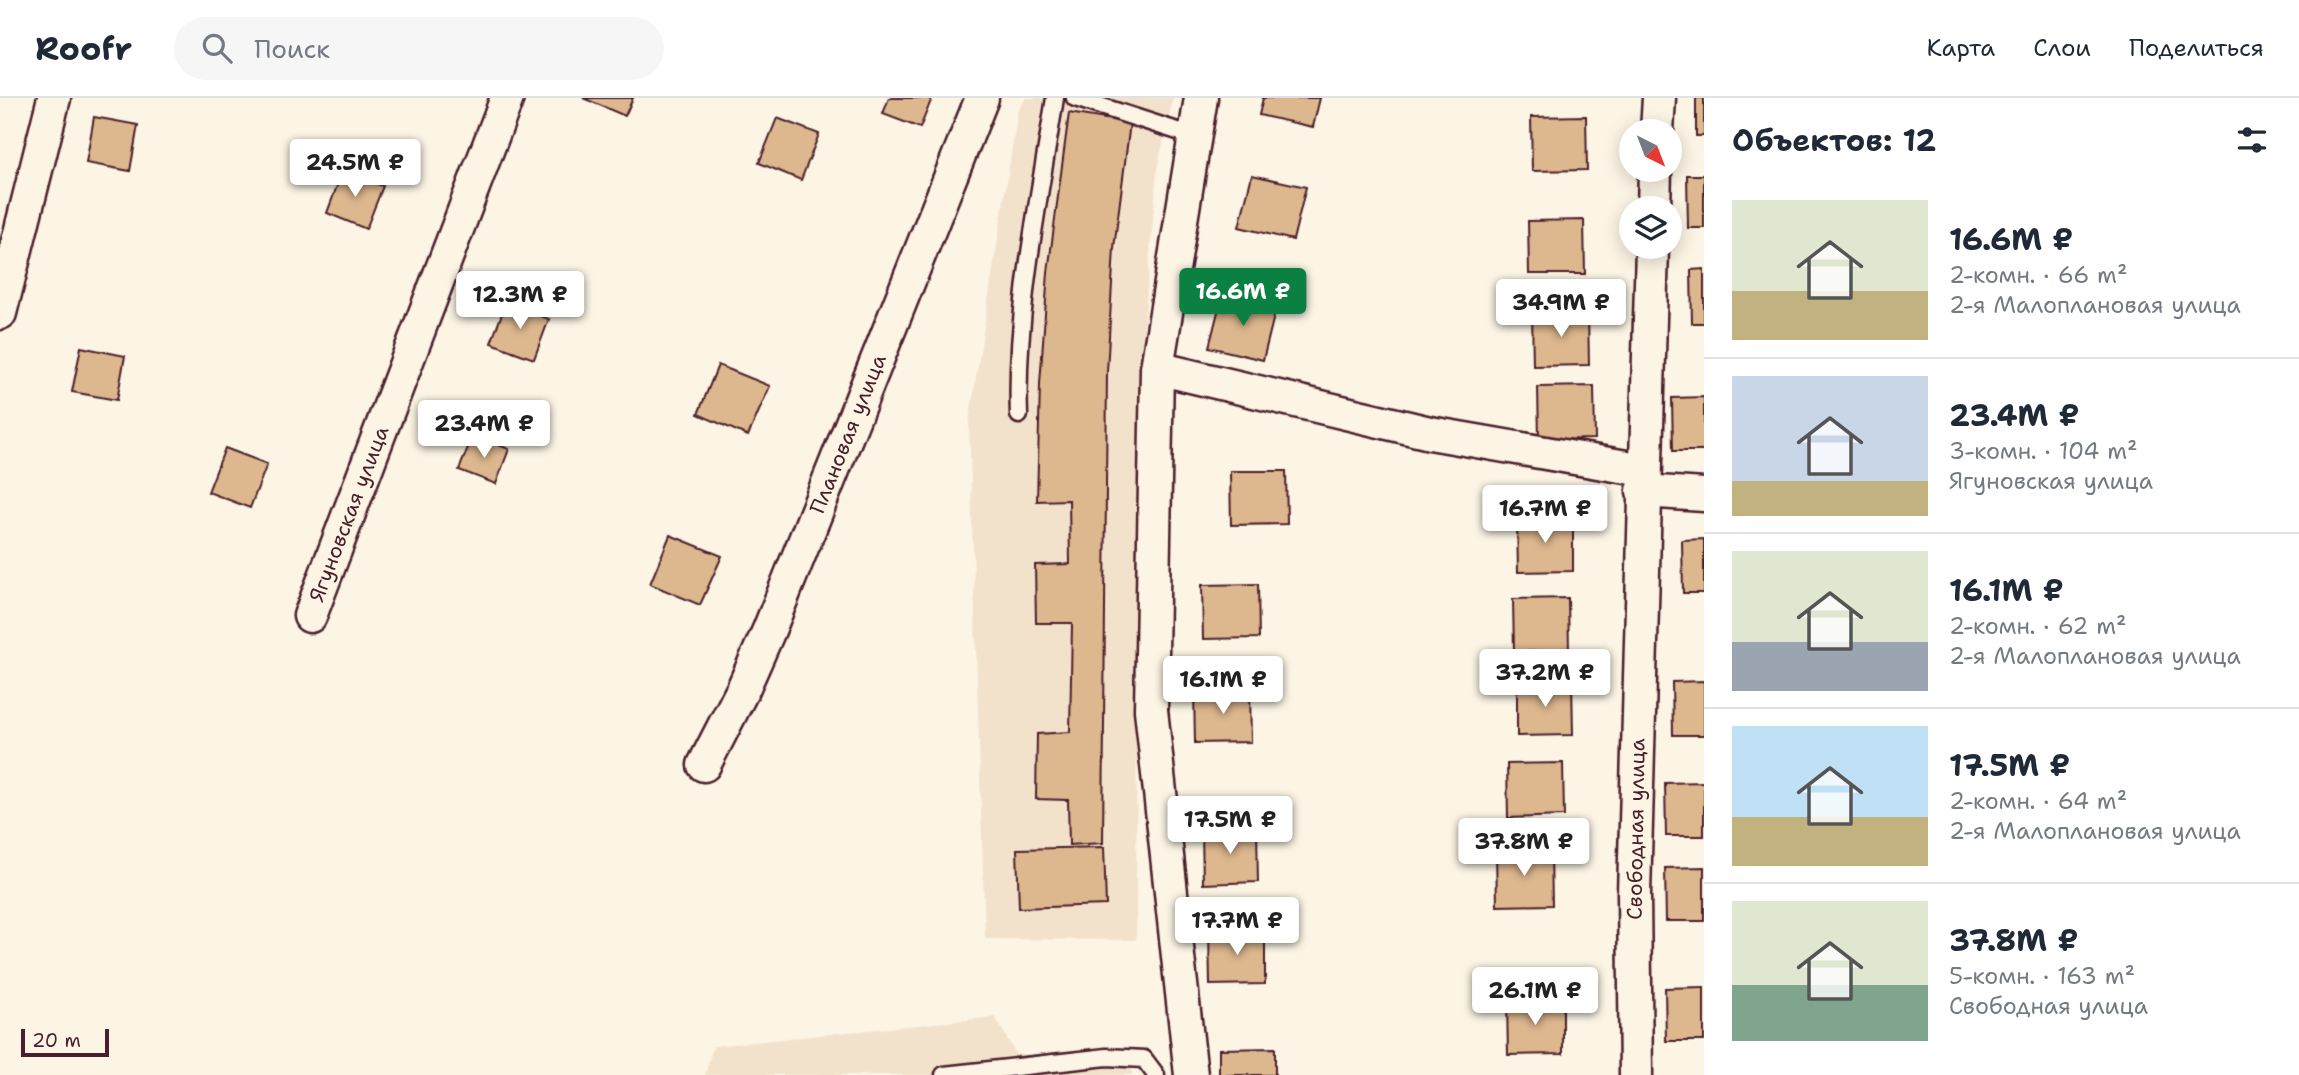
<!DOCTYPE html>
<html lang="ru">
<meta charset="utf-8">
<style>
body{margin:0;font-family:"Shantell Sans",sans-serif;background:#f6f6f7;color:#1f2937;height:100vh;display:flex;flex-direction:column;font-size:26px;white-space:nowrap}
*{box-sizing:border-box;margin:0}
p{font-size:23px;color:#747a83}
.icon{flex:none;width:38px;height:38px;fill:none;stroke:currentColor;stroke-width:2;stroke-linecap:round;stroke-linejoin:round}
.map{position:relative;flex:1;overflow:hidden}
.panel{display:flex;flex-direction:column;background:#fff;width:595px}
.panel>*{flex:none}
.needle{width:46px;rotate:138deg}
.controls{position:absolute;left:1619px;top:21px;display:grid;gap:14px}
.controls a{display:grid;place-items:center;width:63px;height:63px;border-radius:50%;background:#fff;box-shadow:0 4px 18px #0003;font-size:35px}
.scale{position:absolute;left:21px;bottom:18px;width:88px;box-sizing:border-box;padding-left:7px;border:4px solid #4a1f2b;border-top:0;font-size:19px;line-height:24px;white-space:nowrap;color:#4a1f2b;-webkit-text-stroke:5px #fcf5e5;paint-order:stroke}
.price{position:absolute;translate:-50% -60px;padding:0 16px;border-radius:7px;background:#fff;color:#222;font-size:23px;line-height:46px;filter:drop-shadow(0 2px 4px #0008)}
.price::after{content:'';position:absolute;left:50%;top:42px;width:21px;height:16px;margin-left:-10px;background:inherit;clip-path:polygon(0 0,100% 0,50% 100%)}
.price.current{background:#0b8043;color:#fff}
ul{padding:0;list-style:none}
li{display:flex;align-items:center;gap:21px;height:175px;padding:0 28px}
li+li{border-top:2px solid #e0e1e3}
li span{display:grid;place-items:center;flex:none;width:196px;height:140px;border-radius:0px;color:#555}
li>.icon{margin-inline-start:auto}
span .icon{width:84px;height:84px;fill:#fffc;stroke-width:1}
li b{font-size:30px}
h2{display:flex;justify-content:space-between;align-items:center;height:84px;padding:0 28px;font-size:30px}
header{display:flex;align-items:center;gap:42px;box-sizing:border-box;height:98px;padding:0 35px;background:#fff;border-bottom:2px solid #e0e1e3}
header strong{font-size:33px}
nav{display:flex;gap:38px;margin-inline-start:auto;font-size:24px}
.search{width:490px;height:63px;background:#f6f6f7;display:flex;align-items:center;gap:18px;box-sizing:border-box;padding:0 24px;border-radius:38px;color:#747a83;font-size:26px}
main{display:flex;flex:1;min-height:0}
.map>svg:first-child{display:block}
.built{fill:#f3e2cb}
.building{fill:#ddb78e;stroke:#4a1f2b;stroke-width:2}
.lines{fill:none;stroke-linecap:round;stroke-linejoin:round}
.service-casing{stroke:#4a1f2b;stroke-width:21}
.minor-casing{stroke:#4a1f2b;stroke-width:37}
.service{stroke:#fcf5e5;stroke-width:16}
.minor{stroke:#fcf5e5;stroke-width:32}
.labels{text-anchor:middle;stroke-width:5;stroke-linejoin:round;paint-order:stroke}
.street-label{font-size:21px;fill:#4a1f2b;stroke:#fcf5e5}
</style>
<header>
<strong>Roofr</strong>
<div class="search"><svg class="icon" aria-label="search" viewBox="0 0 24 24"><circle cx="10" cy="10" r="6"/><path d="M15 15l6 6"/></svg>Поиск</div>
<nav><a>Карта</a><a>Слои</a><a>Поделиться</a></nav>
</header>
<main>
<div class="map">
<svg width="1704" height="977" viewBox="0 0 1704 977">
<rect width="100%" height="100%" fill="#fcf5e5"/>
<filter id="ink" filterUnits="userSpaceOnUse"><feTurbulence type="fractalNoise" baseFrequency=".0143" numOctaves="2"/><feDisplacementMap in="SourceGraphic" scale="14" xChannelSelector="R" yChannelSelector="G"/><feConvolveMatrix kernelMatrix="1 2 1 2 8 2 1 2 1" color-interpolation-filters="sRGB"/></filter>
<g filter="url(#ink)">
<path class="built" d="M 1026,0 L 1173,0 L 1157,72 L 1138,303 L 1136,842 L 985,841 L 969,324 L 1018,12 Z
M 995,919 L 1016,956 L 1130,966 L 1132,977 L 705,977 L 713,948 Z"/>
<path class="building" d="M 583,0 L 633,0 L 625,18 Z
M 889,0 L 932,0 L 920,30 L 883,16 Z
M 1263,0 L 1320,0 L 1313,29 L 1259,17 Z
M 1696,0 L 1704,0 L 1704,38 L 1696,38 Z
M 1069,15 L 1130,25 L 1114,150 L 1107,274 L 1103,745 L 1069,747 L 1068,702 L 1036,701 L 1037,636 L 1070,634 L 1072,525 L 1036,525 L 1035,467 L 1070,466 L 1069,402 L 1037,403 L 1040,286 L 1048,174 Z
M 1586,18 L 1587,72 L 1532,73 L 1531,19 Z
M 94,19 L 138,27 L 130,73 L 86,65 Z
M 777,20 L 819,36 L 801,82 L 759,65 Z
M 343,72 L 383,88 L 366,131 L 327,115 Z
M 1252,77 L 1306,89 L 1293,142 L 1239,129 Z
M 1687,77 L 1704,77 L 1704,130 L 1688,130 Z
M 1584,122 L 1585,176 L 1529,176 L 1528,123 Z
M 1704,171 L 1704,225 L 1692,225 L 1691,172 Z
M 1222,198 L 1276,210 L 1263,262 L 1209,249 Z
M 506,205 L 549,221 L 534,261 L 491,245 Z
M 1588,213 L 1589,267 L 1533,268 L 1532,214 Z
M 81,249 L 125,258 L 117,302 L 72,294 Z
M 718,267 L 770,288 L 748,338 L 698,316 Z
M 1594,288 L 1595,341 L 1539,342 L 1538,289 Z
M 1704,299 L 1704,353 L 1673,353 L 1672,300 Z
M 473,337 L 509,351 L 496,386 L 459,372 Z
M 225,350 L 267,366 L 250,410 L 208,394 Z
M 1230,373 L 1286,373 L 1287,426 L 1231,427 Z
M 1573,420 L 1573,473 L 1518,474 L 1517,421 Z
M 670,437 L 722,458 L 700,507 L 650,486 Z
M 1704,441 L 1704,495 L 1683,495 L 1682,442 Z
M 1258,486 L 1259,540 L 1203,541 L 1202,487 Z
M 1568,500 L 1569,553 L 1514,554 L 1513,501 Z
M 1572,583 L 1573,637 L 1517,638 L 1517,584 Z
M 1704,583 L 1704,637 L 1673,637 L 1672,584 Z
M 1250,591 L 1251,644 L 1195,645 L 1194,592 Z
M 1563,665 L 1564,718 L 1508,720 L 1507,666 Z
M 1704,684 L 1704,738 L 1666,738 L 1665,685 Z
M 1257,731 L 1258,784 L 1203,786 L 1202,732 Z
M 1104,749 L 1106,807 L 1019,810 L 1017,751 Z
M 1551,753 L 1552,807 L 1497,808 L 1496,754 Z
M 1704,769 L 1704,823 L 1666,823 L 1665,770 Z
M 1265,832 L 1265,886 L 1210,887 L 1209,833 Z
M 1704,889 L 1704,943 L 1666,943 L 1665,890 Z
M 1563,902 L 1563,956 L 1508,957 L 1507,903 Z
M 1275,950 L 1275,977 L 1219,977 L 1219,951 Z"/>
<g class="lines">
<g class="service-casing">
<path id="service" d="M 1075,0 L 1193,38
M 1019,317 C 1015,214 1039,102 1055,0
M 944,977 L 1107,959 L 1144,961 L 1156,977"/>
</g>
<g class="minor-casing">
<path id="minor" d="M 1657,33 L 1659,0
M 1654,110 L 1655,72
M 0,215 L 54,0
M 1157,270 L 1430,335 L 1644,372
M 1643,393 L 1704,397
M 310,518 L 507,0
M 704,667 L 743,591 L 769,532 L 982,0
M 1191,977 L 1151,612 L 1157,270 L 1201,0
M 1636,977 L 1634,796 L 1652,149"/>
</g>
<use href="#service" class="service"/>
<use href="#minor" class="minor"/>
</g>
</g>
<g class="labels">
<g class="street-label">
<text transform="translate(848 336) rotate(-68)" y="7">Плановая улица</text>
<text transform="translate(349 416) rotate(-69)" y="7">Ягуновская улица</text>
<text transform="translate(1636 731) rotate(-89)" y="7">Свободная улица</text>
</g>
</g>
</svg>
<div class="controls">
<a><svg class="needle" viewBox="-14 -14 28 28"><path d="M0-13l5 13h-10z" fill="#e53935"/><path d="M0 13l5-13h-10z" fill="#747a83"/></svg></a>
<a><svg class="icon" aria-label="layers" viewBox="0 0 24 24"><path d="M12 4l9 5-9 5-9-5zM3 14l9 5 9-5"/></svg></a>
</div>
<div class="scale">20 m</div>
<b class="price" style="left:355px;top:101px">24.5M ₽</b>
<b class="price current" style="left:1243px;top:230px">16.6M ₽</b>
<b class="price" style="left:520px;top:233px">12.3M ₽</b>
<b class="price" style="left:1561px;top:241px">34.9M ₽</b>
<b class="price" style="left:484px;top:362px">23.4M ₽</b>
<b class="price" style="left:1545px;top:447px">16.7M ₽</b>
<b class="price" style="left:1545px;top:611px">37.2M ₽</b>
<b class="price" style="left:1223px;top:618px">16.1M ₽</b>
<b class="price" style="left:1230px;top:758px">17.5M ₽</b>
<b class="price" style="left:1524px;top:780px">37.8M ₽</b>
<b class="price" style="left:1237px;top:859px">17.7M ₽</b>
<b class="price" style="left:1535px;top:929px">26.1M ₽</b>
</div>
<section class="panel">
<h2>Объектов: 12<svg class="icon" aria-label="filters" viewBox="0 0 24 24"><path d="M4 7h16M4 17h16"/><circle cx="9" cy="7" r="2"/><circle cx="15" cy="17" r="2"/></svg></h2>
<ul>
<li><span style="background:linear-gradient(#dfe7d0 65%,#c2b280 0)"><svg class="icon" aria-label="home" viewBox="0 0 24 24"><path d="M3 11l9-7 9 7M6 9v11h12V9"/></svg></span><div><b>16.6M ₽</b><p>2-комн. · 66 m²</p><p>2-я Малоплановая улица</p></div></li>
<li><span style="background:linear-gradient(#c9d6e8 75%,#c2b280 0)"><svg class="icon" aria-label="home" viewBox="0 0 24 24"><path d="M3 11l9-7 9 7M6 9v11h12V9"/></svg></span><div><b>23.4M ₽</b><p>3-комн. · 104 m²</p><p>Ягуновская улица</p></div></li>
<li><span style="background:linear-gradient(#dfe7d0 65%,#9aa5b1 0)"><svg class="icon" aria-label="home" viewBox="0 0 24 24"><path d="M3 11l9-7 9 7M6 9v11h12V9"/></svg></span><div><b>16.1M ₽</b><p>2-комн. · 62 m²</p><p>2-я Малоплановая улица</p></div></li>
<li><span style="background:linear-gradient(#bfe0f5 65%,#c2b280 0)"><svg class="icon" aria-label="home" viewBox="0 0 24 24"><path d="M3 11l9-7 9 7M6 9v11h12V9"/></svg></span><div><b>17.5M ₽</b><p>2-комн. · 64 m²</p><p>2-я Малоплановая улица</p></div></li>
<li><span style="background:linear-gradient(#dfe7d0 60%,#7fa58c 0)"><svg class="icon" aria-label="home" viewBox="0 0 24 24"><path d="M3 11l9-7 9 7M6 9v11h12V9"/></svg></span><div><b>37.8M ₽</b><p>5-комн. · 163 m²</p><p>Свободная улица</p></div></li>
</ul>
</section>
</main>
